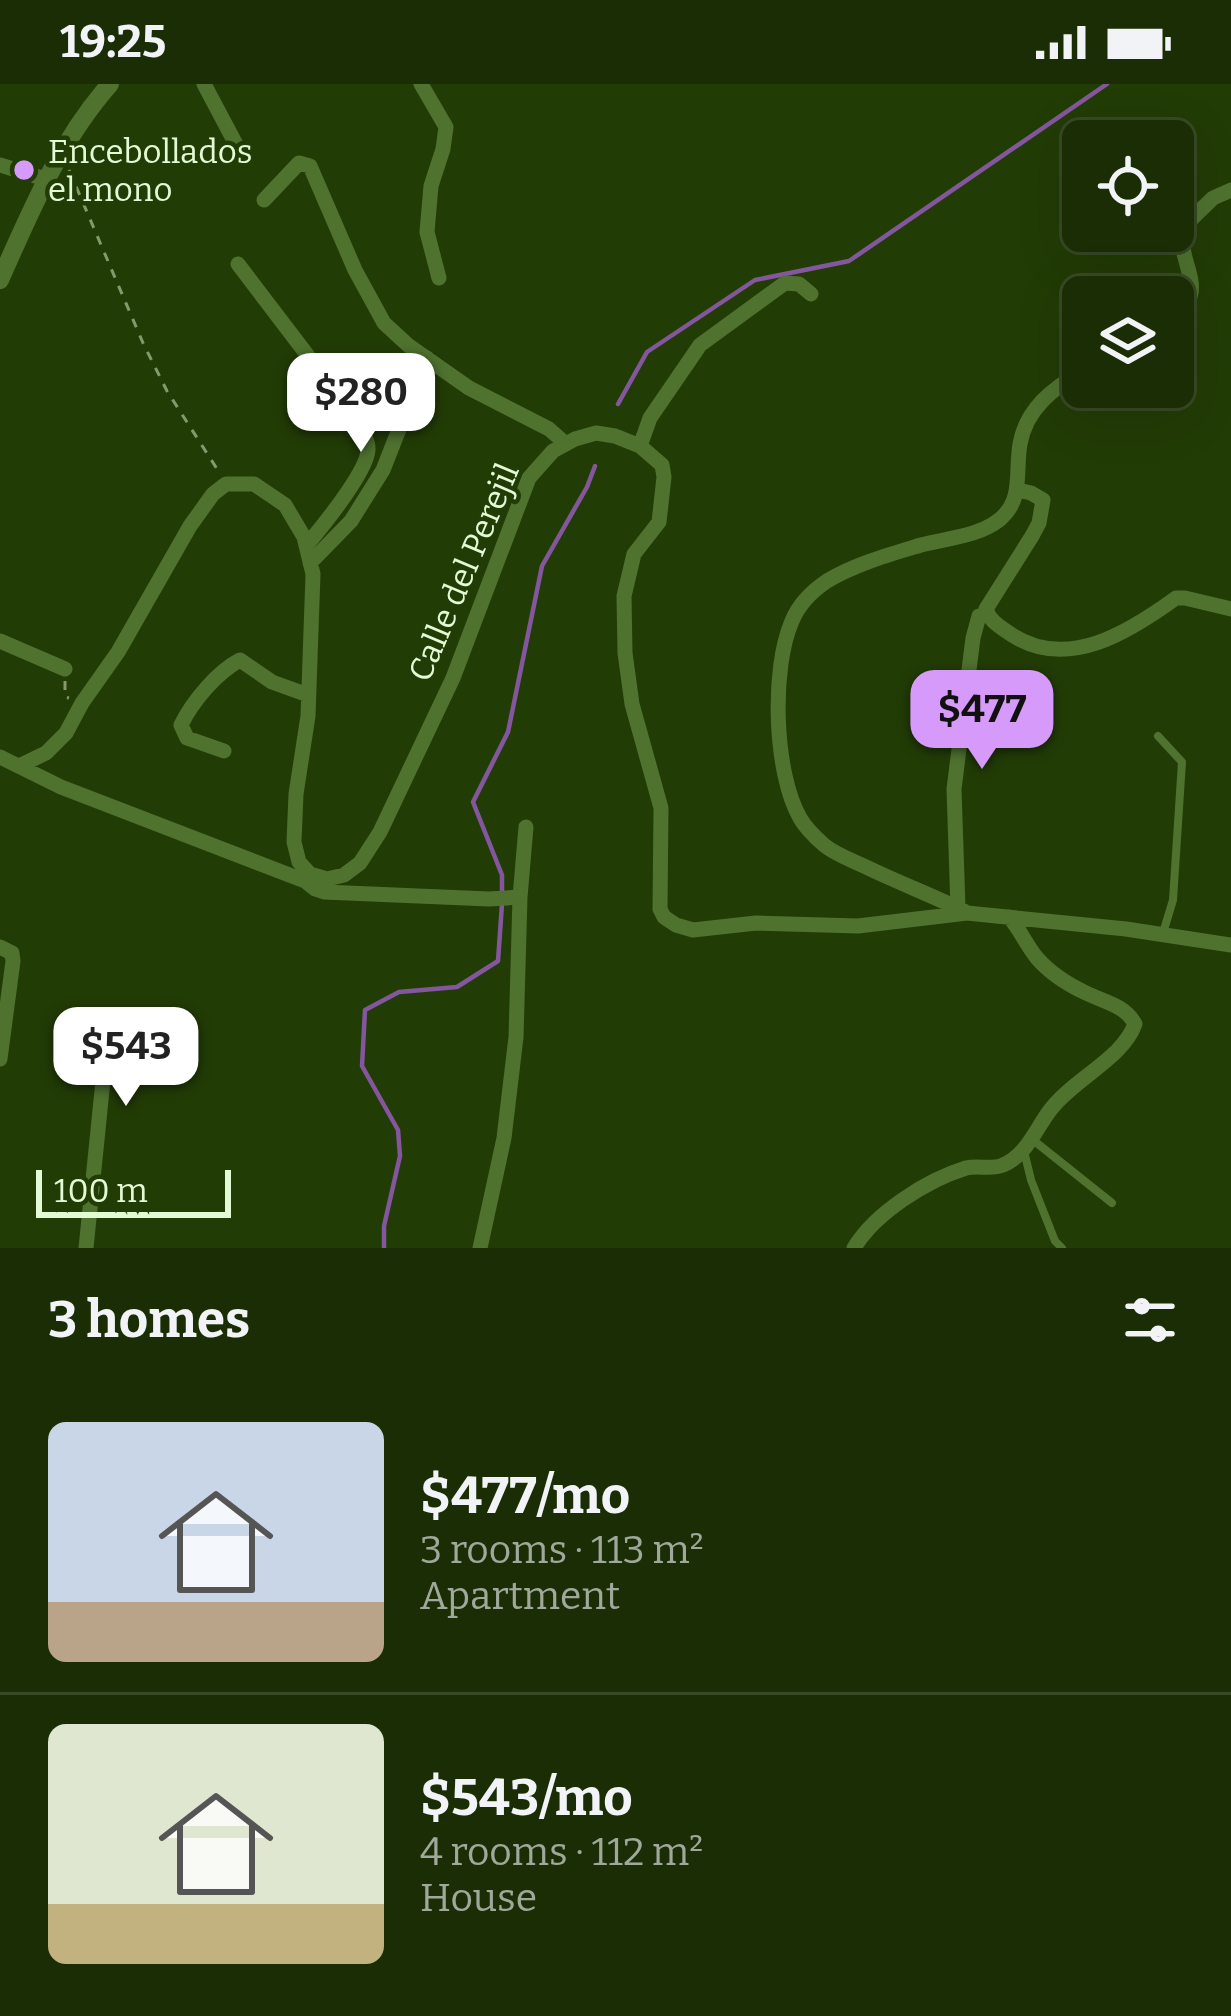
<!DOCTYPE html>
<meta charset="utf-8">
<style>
body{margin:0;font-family:Bitter,serif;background:#273913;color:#f1f3f6;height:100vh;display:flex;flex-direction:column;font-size:45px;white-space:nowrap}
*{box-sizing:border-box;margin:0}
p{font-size:39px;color:#9fa89a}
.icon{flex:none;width:66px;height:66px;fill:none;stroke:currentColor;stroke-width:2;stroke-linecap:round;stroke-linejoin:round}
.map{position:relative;height:1164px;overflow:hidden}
.details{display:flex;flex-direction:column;background:#1a2d04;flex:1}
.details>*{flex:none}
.tools{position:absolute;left:1062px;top:36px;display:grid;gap:24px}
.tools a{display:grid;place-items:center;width:132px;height:132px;border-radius:18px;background:#1a2d04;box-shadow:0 12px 48px #0002,0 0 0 3px #384926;font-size:60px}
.scale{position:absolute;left:36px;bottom:30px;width:195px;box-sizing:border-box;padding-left:12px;border:6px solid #e4f9d5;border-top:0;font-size:33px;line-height:42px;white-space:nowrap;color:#e4f9d5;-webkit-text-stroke:9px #223c06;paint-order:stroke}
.price{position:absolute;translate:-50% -102px;padding:0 27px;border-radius:24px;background:#fff;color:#222;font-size:39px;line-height:78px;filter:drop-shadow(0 3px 6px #0008)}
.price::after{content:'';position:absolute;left:50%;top:72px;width:36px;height:27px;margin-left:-18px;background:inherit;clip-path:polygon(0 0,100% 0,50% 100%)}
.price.selected{background:#d69bfa;color:#111}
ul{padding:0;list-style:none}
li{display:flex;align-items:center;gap:36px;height:300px;padding:0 48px}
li+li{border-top:3px solid #384926}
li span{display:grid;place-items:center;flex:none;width:336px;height:240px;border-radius:18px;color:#555}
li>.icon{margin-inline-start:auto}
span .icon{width:144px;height:144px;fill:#fffc;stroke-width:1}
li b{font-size:51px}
h2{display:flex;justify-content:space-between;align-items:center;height:144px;padding:0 48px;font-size:51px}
.status{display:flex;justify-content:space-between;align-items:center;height:84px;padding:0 60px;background:#1a2d04;direction:ltr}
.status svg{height:33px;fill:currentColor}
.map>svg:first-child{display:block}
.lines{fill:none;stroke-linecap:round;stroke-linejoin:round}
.stream{stroke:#84569e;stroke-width:4.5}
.path{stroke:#839a6d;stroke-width:3;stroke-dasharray:9 9;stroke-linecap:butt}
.service{stroke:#4f722f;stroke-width:8}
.minor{stroke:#4f722f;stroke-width:15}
.tertiary{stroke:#4f722f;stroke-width:18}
.poi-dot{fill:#d69bfa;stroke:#223c06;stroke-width:4.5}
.labels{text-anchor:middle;stroke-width:9;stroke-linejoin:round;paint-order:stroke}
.poi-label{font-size:33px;fill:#e4f9d5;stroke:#223c06;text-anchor:start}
.street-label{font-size:33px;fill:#e4f9d5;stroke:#223c06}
</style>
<div class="status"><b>19:25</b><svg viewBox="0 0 49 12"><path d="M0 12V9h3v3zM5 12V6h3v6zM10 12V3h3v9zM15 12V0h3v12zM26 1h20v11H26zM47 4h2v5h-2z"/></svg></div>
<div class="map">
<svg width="1231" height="1164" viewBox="0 0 1231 1164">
<rect width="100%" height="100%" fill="#223c06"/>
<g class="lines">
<path class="stream" d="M 618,320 L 647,268 L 755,196 L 849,177 L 1107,0
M 502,808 L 502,791 L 473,718 L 508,648 L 542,482 L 587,403 L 595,382
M 384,1164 L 384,1142 L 400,1072 L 398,1046 L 362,982 L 365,926 L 399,908 L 457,903 L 498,877 L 502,820"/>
<path class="path" d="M 69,86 L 143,259 L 167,307 L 219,388
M 65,597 L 65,613 L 69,614"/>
<path class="service" d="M 1158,652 L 1182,678 L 1173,816 L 1163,849
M 1033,1056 L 1112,1119
M 1024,1067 L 1031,1096 L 1055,1157 L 1062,1164"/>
<path class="minor" d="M 204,0 L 239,66
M 421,0 L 446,43 L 443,65 L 431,102 L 427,148 L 439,194
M 0,81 L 45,95
M 264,116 L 299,79 L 310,82 L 355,186 L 384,239 L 409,262 L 469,304 L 549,345 L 566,360
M 238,180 L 353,331 C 358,341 369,355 368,366 C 367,388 321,444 306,462
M 1173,233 C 1211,206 1178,183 1182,144 L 1213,114 L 1231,106
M 640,362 L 650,334 L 700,261 L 785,199 L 799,200 L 811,210
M 1018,406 L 1031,409 L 1043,416 L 1039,439 L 1032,452 L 986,525 C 990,538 1001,543 1012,551 C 1068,587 1129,548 1176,514 L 1185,514 L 1231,525
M 310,479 L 351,437 L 383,386 L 427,274
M 0,557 L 65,585
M 224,667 L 187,654 L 181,641 C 192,618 217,588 240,576 L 272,598 L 308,611
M 0,673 L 61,703 L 305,797 L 315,805 L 324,808 L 489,815 L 520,813
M 19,682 L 46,669 L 66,649 L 82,619 L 118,568 L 190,442 L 213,410 L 226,400 L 254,400 L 285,421 L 304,453 L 313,490 L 308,632 L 296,710 L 294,758 L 299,778 L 310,790 L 327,795 L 344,791 L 360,779 L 380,748 L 453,594 L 529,394 L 553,367 L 575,355 L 596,349 L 615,352 L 640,362 L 662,381 L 664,393 L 659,438 L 634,470 L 624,512 L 625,569 L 632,620 L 661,724 L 660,825 L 664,833 L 676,841 L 693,846 L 756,839 L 858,842 L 967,829 L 1126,845 L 1231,861
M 958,824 L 954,705 L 973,554 L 979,532 L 987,530
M 964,827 C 931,811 897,798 864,782 C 851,776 835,770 824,761 C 815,753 805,743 800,734 C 774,688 771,585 792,537 C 799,520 812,507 827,497 C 855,480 891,470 921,461 C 947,454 977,453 999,436 C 1024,416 1015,388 1020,360 C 1026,325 1053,304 1083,287
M 0,863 L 12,869 L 13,877 L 0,975
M 86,1164 L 105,977
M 480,1164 L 504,1054 L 516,953 L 520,813 L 526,743
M 854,1164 C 875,1129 927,1096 966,1084 C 978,1081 992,1086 1003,1081 C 1027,1071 1036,1044 1051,1025 C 1074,995 1123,974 1135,940 C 1125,921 1104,918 1086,909 C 1069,901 1049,888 1037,874 C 1026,861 1020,845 1009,833"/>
<path class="tertiary" d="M 0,196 C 31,127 59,58 110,0"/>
</g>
<circle class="poi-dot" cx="24" cy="86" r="12"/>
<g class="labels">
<g class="poi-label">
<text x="48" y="79">Encebollados<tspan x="48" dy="38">el mono</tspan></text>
</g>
<g class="street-label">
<text transform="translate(463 488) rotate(-67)" y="12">Calle del Perejil</text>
</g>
</g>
</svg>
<div class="tools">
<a><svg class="icon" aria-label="locate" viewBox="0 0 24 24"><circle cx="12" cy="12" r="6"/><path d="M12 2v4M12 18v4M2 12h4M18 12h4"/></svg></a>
<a><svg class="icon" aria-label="layers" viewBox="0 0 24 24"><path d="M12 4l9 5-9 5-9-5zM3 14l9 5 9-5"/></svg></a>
</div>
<div class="scale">100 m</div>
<b class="price" style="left:361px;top:371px">$280</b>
<b class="price selected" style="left:982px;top:688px">$477</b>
<b class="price" style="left:126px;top:1025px">$543</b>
</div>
<section class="details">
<h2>3 homes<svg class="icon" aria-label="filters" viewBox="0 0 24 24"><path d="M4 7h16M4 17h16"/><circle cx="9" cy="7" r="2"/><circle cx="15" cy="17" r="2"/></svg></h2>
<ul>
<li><span style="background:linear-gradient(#c9d6e8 75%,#b9a48a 0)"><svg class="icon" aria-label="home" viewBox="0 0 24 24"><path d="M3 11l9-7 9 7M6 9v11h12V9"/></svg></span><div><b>$477/mo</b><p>3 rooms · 113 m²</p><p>Apartment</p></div></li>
<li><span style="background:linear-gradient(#dfe7d0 75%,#c2b280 0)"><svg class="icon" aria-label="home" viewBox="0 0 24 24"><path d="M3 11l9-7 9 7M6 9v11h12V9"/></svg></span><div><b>$543/mo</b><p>4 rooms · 112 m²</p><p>House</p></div></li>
</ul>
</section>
